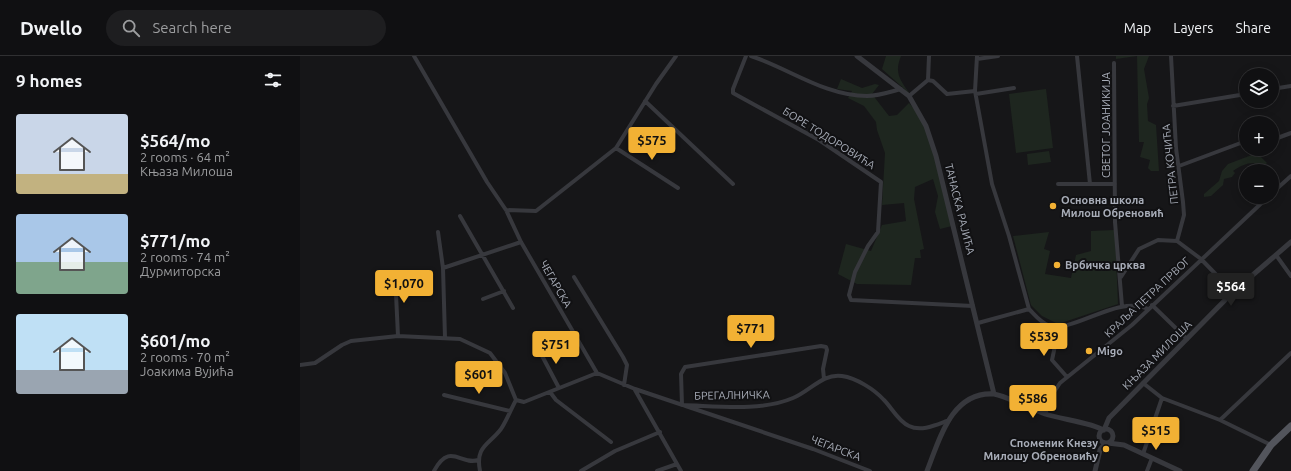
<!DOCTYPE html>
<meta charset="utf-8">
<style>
body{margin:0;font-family:Ubuntu,sans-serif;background:#1e1e20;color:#f1f3f6;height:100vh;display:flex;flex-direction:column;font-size:15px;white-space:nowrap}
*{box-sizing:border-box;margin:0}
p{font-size:13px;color:#9c9d9f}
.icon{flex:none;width:22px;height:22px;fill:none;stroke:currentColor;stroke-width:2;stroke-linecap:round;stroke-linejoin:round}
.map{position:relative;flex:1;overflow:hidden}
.details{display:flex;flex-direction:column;background:#101012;width:300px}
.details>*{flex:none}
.tools{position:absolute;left:939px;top:12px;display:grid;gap:8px}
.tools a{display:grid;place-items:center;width:40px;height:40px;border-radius:50%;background:#101012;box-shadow:0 2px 10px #0003,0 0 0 1px #303032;font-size:20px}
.price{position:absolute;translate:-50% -34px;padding:0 9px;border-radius:4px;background:#f2b134;color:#111;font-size:13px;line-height:26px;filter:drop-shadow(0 1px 2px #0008)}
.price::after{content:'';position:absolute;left:50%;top:24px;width:12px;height:9px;margin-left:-6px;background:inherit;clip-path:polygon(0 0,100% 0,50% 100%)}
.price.current{background:#222;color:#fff}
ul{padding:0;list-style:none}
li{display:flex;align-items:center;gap:12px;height:100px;padding:0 16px}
li span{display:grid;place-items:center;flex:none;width:112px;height:80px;border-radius:4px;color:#555}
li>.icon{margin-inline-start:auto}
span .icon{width:48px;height:48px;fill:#fffc;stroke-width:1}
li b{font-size:17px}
h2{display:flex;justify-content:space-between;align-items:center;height:48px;padding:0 16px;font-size:17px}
header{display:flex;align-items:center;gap:24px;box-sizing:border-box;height:56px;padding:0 20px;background:#101012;border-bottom:1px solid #303032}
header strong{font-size:19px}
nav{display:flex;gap:22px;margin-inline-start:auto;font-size:14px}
.search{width:280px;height:36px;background:#1e1e20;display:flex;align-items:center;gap:10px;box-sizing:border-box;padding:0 14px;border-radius:22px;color:#9c9d9f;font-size:15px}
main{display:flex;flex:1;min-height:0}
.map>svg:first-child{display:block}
.green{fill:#1e261f}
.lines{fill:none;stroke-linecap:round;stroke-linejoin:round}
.minor{stroke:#37383d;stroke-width:4}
.tertiary{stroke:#37383d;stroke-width:5}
.primary{stroke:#53555c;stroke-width:7}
.poi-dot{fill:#f2b134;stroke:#111113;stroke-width:1.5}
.labels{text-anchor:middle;stroke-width:4;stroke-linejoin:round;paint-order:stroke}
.street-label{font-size:11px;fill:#a8adb8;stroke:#111113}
.poi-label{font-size:11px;font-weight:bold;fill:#a8adb8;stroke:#111113;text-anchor:start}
</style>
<header>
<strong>Dwello</strong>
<div class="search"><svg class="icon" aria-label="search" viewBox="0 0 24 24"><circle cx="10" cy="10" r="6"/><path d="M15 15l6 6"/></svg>Search here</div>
<nav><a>Map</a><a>Layers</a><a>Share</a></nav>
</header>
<main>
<section class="details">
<h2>9 homes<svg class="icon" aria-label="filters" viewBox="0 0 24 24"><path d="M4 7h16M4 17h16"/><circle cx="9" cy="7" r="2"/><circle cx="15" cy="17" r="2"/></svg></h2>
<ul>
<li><span style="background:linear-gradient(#c9d6e8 75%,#c2b280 0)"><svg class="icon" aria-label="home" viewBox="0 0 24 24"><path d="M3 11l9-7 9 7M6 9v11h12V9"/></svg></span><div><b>$564/mo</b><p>2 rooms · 64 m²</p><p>Књаза Милоша</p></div></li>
<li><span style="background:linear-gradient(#a9c7e8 60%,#7fa58c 0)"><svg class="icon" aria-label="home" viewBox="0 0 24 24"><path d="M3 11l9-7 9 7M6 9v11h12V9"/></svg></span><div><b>$771/mo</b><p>2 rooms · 74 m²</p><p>Дурмиторска</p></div></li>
<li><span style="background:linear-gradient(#bfe0f5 70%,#9aa5b1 0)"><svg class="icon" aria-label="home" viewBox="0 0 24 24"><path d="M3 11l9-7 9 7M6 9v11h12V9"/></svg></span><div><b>$601/mo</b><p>2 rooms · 70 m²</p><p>Јоакима Вујића</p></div></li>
</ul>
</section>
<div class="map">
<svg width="991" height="415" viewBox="0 0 991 415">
<rect width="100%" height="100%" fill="#161618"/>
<path class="green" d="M 586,0 L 601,0 C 594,17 600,24 610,38 L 582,13 Z
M 816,0 L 849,0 L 844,13 L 849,42 L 847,48 L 848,65 L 856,69 L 859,115 L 851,115 L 848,112 L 850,104 L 840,101 L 844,86 L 839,86 L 837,0 L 816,3 Z
M 541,23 L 562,32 L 575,28 L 579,29 L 572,38 L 589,60 L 597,59 L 609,47 C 637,75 643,132 652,170 L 640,173 L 635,156 L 638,140 L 633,123 L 615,131 L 614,143 L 624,193 L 620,194 L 621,202 L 615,202 L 611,229 L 557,228 L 538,218 L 546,188 L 571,195 L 582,169 L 606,165 L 604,147 L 582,149 L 585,97 L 577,74 L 576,66 L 564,50 L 548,42 L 552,35 L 537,33 Z
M 746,33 L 753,92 L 716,97 L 709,38 Z
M 749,95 L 751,106 L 728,109 L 727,98 Z
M 957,97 L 967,107 L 960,113 L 954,107 C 946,107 940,110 933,115 L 935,117 L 932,121 L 924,123 L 923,129 L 911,140 L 904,141 L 904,138 L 919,125 L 922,115 L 928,108 Z
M 815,174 L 818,248 L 758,268 L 742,260 L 731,249 L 713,180 L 749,176 L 744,193 L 750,195 L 745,218 L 771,222 L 776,199 L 791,195 L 791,175 Z"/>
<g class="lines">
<path class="minor" d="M 114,0 L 187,126 L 206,154 L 221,186 L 297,317 L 335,333 L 513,393 L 570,415
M 446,0 L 433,33 L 433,37 L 519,84 L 581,126 L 578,176 L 568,190 L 555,216 L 549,239 L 551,244 L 673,250
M 451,0 C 490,13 525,40 567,40 C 578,40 590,36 601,33
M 677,0 L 675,35 L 692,128 L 709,180 L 729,253
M 777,0 L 790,128
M 871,0 L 876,92 L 883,146 L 884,159 L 877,185 L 901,203 L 933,236
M 677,3 L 698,0
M 814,7 L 815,166 L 822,250
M 628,24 L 629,0
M 972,33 L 991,30
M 676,38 L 714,32
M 609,40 L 628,24 L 633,25 L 647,38 L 675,35
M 345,45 L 433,128
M 873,50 L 946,38
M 972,84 L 991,77
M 316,92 L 378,132
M 879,110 L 946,85
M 758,128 L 815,128
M 972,137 L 991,120
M 206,154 L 236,155 L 316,92 L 356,28 L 376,0
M 160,160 L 213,252
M 138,176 L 143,212 L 145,282
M 976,199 L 991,220
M 143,212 L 221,186
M 95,217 L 98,280
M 274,221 L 323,301 L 327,309 L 324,329
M 821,221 L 839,193 L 858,184 L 877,185
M 183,243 L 204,235
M 852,249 L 887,283
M 678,267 L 729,253 C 735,259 740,266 748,269 C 771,279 818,238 848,253
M 759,271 L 752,304 L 767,321
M 239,294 L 259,332
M 0,309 L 15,307 L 42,289 L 51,285 L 98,280 L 160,283 L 190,297 L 205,317 L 216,344
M 524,323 L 523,313 L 527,294 L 526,291 L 521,290 L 385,311 L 381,318 L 382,349 C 417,350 460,356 493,342 C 510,335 523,317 542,320 C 556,322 574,333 584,344 C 592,352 598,365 609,370 C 621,376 636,369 647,365
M 843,327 L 862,342 L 920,364 L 971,389
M 335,334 L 381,415
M 250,336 L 256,344 L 311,386
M 144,339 L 210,355
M 216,344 L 224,346 L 297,317
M 745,358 L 752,339 L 760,327 L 832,269 L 968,141
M 920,364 L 991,297
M 843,398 L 862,342
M 134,415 C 150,385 161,410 178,404
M 180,415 C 175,390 189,389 201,373 C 207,364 211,353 216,344
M 281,415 L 315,395 L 360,376
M 357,415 L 377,408
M 847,415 L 852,402"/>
<path class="tertiary" d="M 557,0 L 609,40 L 626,70 L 636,100 L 694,338
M799 380a7 7 0 1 1 14 0a7 7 0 1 1-14 0Z
M 804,374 L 809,362 L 933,236 L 991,186
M 808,387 L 824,389 L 880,415
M 627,415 C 639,385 651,335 694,338 C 706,340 731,353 745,358 C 760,363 793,367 803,374
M 795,415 L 800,394 L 805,387"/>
<path class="primary" d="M 953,415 L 971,389 L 991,370"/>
</g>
<g class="poi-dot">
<circle cx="753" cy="150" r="4"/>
<circle cx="757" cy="209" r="4"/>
<circle cx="789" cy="295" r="4"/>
<circle cx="806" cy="393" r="4"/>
</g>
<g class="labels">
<g class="street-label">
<text transform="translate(806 69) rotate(-90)" y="4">СВЕТОГ ЈОАНИКИЈА</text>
<text transform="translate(529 82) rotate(32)" y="4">БОРЕ ТОДОРОВИЋА</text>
<text transform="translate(870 108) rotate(-96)" y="4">ПЕТРА КОЧИЋА</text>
<text transform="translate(660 153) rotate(76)" y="4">ТАНАСКА РАЈИЋА</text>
<text transform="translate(256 228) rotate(60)" y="4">ЧЕГАРСКА</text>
<text transform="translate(847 241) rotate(-43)" y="4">КРАЉА ПЕТРА ПРВОГ</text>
<text transform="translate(857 299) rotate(-45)" y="4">КЊАЗА МИЛОША</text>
<text transform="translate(432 339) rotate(-1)" y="4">БРЕГАЛНИЧКА</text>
<text transform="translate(536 392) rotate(21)" y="4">ЧЕГАРСКА</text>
</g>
<g class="poi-label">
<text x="761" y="148">Основна школа<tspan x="761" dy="13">Милош Обреновић</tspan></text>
<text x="765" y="213">Врбичка црква</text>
<text x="797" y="299">Migo</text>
<text x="798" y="391" text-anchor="end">Споменик Кнезу<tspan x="798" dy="13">Милошу Обреновићу</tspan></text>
</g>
</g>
</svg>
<div class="tools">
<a><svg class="icon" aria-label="layers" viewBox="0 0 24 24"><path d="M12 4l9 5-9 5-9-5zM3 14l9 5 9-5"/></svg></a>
<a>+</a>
<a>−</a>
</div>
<b class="price" style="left:352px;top:105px">$575</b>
<b class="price" style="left:104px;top:248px">$1,070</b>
<b class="price current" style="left:931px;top:251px">$564</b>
<b class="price" style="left:451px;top:293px">$771</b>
<b class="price" style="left:744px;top:301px">$539</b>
<b class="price" style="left:256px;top:309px">$751</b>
<b class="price" style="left:179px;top:339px">$601</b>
<b class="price" style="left:733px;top:363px">$586</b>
<b class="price" style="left:856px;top:395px">$515</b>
</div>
</main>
